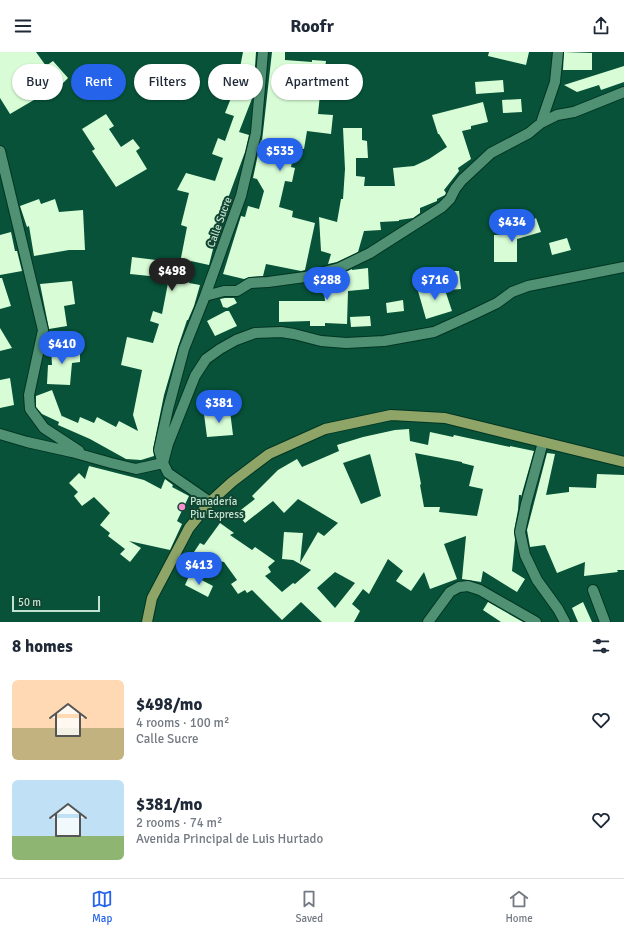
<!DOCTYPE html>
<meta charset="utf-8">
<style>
body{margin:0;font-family:Signika,sans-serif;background:#f2f2f3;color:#1f2937;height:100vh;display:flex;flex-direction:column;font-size:15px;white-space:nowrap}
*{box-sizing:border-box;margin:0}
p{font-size:13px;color:#747a83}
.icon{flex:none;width:22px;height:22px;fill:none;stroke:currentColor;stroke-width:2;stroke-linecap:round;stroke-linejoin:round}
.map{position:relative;height:570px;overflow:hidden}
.details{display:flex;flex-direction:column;background:#fff;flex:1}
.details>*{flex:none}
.guide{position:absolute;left:12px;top:12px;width:400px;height:36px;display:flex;gap:8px}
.scale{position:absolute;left:12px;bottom:10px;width:88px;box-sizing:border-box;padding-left:4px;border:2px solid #c2e2d1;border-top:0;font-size:11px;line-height:14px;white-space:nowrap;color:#c2e2d1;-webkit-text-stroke:3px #124531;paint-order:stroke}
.price{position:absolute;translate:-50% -34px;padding:0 9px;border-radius:14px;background:#2563eb;color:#fff;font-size:13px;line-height:26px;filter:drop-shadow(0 1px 2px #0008)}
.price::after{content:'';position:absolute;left:50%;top:24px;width:12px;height:9px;margin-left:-6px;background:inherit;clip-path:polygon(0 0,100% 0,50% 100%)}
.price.on{background:#222;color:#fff}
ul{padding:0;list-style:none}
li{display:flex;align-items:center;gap:12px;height:100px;padding:0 12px}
li span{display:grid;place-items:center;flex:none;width:112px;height:80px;border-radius:6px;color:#555}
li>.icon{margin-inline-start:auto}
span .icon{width:48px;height:48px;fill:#fffc;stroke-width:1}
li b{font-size:17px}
h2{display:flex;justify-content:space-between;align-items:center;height:48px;padding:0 12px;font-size:17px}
.tag{padding:0 14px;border-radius:18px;background:#fff;box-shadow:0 1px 3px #0004;font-size:14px;line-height:36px}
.tag.on{background:#2563eb;color:#fff}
header{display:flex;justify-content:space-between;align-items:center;height:52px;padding:0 12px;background:#fff;font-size:18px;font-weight:700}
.dock{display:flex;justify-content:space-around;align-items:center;height:56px;border-top:1px solid #e0e1e3;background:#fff;font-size:11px;color:#747a83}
.dock a{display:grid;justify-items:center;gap:2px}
.dock .on{color:#2563eb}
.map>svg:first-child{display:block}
.building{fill:#d8fdd6;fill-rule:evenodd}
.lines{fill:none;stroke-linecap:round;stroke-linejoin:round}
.minor-casing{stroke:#003522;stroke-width:12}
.major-casing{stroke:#003522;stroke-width:12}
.minor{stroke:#509174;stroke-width:10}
.major{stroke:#8fa467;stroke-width:10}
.poi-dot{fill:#f690cf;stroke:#124531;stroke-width:1.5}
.labels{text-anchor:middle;stroke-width:4;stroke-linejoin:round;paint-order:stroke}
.street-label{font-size:11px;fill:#c2e2d1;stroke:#124531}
.poi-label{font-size:11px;fill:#c2e2d1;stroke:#124531;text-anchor:start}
</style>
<header><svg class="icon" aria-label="menu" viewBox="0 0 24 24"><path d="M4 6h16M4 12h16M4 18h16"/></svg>Roofr<svg class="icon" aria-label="share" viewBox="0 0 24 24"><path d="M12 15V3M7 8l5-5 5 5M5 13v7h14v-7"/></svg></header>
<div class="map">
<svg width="624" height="570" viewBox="0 0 624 570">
<rect width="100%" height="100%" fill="#075239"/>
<path class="building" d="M 0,0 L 36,0 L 46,14 L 53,9 L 68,26 L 57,37 L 56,35 L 10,62 L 0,46 Z
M 243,0 L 256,0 L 253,44 L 239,80 L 249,83 L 245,100 L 227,149 L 223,148 L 219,169 L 220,169 L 209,213 L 191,209 L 189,231 L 200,233 L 194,254 L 188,268 L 187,268 L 178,295 L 164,343 L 153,397 L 154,404 L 141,408 L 126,407 L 90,387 L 58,373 L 59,370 L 42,362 L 36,355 L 36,344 L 52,338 L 62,365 L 62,364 L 78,371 L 80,365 L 94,371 L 97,365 L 116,375 L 119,369 L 138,379 L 133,363 L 142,318 L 121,313 L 127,285 L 153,291 L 159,272 L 150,269 L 153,259 L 162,262 L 169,226 L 130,222 L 132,205 L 180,211 L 187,175 L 181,173 L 189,141 L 177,138 L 186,121 L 215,129 L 223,106 L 212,102 L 218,86 L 225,89 L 234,64 L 225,61 L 237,31 Z
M 272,0 L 285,0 L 285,8 L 312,10 L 312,8 L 326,9 L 324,23 L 322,23 L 318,62 L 333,63 L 331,82 L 307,79 L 304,97 L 295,96 L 291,115 L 295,116 L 292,130 L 285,129 L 279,155 L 293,159 L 292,165 L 315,171 L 305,218 L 301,219 L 266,212 L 263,224 L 250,225 L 244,227 L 223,222 L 241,164 L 245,165 L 248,154 L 259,157 L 264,139 L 257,127 L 253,126 L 261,88 L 262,89 Z
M 489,0 L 529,0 L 526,13 L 488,4 Z
M 564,0 L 592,1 L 592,18 L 563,18 Z
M 624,14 L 624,30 L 601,38 L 599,33 L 577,40 L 564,33 Z
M 503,28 L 504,40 L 476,42 L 475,30 Z
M 521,47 L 522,60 L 503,61 L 502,48 Z
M 483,50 L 488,70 L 471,74 L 471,77 L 462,79 L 471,107 L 458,116 L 459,119 L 444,138 L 446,141 L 445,143 L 437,147 L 437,149 L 420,156 L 420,161 L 413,166 L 399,168 L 399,169 L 380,170 L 381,178 L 364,179 L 358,200 L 337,210 L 328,212 L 331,202 L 321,199 L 319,165 L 337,170 L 341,147 L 343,147 L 345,117 L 343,76 L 362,76 L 362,88 L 367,89 L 368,106 L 356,106 L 356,124 L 365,125 L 364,134 L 395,134 L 393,116 L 414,114 L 429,107 L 447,95 L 439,82 L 438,82 L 432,63 Z
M 106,62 L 114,74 L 109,77 L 121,95 L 133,87 L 140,96 L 136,99 L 147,117 L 116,135 L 92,99 L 95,97 L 82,77 Z
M 39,147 L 41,152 L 55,147 L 59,160 L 83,158 L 85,198 L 69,198 L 34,204 L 29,174 L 27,175 L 20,154 Z
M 536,166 L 541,180 L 517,187 L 517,210 L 494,210 L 494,183 L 514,182 Z
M 11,180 L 15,199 L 17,199 L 22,219 L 0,223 L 0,183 Z
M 567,186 L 571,198 L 552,203 L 549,191 Z
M 368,216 L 369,237 L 348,239 L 347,272 L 325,271 L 325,274 L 310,274 L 310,269 L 279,270 L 279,249 L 325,249 L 323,227 L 341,222 L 352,217 L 352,218 Z
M 446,219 L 459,219 L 461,237 L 447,238 Z
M 0,226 L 2,226 L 11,254 L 0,257 Z
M 72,229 L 75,252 L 64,254 L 67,274 L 49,277 L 40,232 Z
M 443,232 L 452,259 L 426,267 L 418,239 Z
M 225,246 L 234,246 L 237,251 L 227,256 L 223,255 L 220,247 Z
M 403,248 L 404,259 L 387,261 L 386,251 Z
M 226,259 L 229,259 L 237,274 L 215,284 L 207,269 Z
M 370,264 L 371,274 L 351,275 L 350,265 Z
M 0,276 L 12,296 L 0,299 Z
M 80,295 L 80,310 L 72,311 L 70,333 L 47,332 L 48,313 L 52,313 L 51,296 Z
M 10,326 L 14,353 L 0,356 L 0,328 Z
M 230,359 L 233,383 L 207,385 L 204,362 Z
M 409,377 L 410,389 L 428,393 L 430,380 L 453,385 L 454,383 L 510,395 L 510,394 L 534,399 L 521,445 L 521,443 L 519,443 L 518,458 L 514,479 L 515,488 L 512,519 L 525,527 L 517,540 L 483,519 L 481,530 L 462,527 L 466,484 L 444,492 L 457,527 L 430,537 L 424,520 L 411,539 L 396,529 L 403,519 L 388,507 L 369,542 L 363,537 L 352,552 L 360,559 L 354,570 L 322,570 L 301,550 L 282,568 L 252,538 L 247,541 L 245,538 L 238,542 L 231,532 L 237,528 L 224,510 L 192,503 L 200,491 L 204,493 L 220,471 L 234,481 L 230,483 L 252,498 L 255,495 L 275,509 L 268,515 L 271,520 L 265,524 L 282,540 L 293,531 L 295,532 L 311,518 L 293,508 L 282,507 L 284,480 L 303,481 L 300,511 L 318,480 L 324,484 L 338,471 L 298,447 L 284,461 L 273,449 L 245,471 L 237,461 L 255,447 L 252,444 L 278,418 L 297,407 L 302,415 L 339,399 L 337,393 L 363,385 L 395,378 ZM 415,401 L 462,410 L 462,411 L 474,414 L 469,434 L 483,437 L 477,464 L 439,460 L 440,455 L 424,455 L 420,433 L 421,432 ZM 370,402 L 381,444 L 361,452 L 343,411 ZM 335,520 L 355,531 L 335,556 L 317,536 Z
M 547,401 L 555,402 L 546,443 L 569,440 L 569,435 L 596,436 L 597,422 L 624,423 L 624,518 L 617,518 L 618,520 L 584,524 L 585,510 L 557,521 L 545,493 L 530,495 L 527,478 Z
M 89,414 L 144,428 L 161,437 L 165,427 L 173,433 L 172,435 L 189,444 L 177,469 L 182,472 L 170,498 L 129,489 L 141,496 L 130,510 L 120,502 L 125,497 L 108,484 L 110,481 L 100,473 L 110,461 L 94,445 L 82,454 L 74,444 L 78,440 L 69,431 L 79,421 L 85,427 Z
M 190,522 L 213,534 L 208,545 L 185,533 Z
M 488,550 L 523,570 L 501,570 L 483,558 Z
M 583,550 L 592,570 L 578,570 L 572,556 Z"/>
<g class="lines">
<g class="minor-casing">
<path id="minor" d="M 541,71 L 555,30 L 558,0
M 0,99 L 43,278 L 29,343 L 30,357 L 44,376 L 79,399
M 205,244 L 224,239 L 237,239 L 250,231 L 268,230 L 305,225 L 339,216 L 370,201 L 442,155 L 450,147 L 455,137 L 462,128 L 491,101 L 529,81 L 541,71 L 557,63 L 574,60 L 624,40
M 0,382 L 27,390 L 72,400 L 111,411 L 136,417 L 163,411 L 159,398 L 168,357 L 184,297 L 205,244 L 241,144 L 256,81 L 263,0
M 543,390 L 526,452 L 520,480 L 525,503 L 537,528 L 558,557 L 565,570
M 210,450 L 168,421 L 163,411 L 168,392 L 195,324 L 206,307 L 220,297 L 236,288 L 255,281 L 281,280 L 294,282 L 321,289 L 346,291 L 384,289 L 434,280 L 474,262 L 497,251 L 512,240 L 528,234 L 624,215
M 593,538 L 605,570
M 428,570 L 450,540 L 459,535 L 468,534 L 480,538 L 536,570"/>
</g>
<g class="major-casing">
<path id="major" d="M 147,570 L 152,546 L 189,476 L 210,450 L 232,430 L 269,402 L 325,377 L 391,363 L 445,366 L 624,410"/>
</g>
<use href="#minor" class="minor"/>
<use href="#major" class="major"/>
</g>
<circle class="poi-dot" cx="182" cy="455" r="4"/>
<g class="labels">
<g class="street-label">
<text transform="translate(219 170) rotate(-70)" y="4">Calle Sucre</text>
</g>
<g class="poi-label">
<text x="190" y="453">Panadería<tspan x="190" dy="13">Piu Express</tspan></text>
</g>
</g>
</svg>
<div class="scale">50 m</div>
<b class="price" style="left:280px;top:120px">$535</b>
<b class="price" style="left:512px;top:191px">$434</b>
<b class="price on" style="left:172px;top:240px">$498</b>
<b class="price" style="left:327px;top:249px">$288</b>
<b class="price" style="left:435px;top:249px">$716</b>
<b class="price" style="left:62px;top:313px">$410</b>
<b class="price" style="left:219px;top:372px">$381</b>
<b class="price" style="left:199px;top:534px">$413</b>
<div class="guide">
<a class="tag">Buy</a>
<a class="tag on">Rent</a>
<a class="tag">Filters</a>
<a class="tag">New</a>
<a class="tag">Apartment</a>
</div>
</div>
<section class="details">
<h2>8 homes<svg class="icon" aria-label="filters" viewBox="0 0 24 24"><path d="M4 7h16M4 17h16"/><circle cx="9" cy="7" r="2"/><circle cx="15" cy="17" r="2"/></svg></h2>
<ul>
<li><span style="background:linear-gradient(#ffd9b3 60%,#c2b280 0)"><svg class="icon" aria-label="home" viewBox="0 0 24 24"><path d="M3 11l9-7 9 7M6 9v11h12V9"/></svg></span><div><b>$498/mo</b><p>4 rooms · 100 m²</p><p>Calle Sucre</p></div><svg class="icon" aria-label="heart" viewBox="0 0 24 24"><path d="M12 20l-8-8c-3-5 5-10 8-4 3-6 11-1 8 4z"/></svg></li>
<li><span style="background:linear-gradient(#bfe0f5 70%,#8fb573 0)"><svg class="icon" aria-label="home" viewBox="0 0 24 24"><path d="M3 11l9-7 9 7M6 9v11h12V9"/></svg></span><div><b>$381/mo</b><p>2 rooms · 74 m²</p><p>Avenida Principal de Luis Hurtado</p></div><svg class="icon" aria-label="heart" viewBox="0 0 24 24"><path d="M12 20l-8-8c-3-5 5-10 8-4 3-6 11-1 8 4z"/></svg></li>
</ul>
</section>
<nav class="dock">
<a class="on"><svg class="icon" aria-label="map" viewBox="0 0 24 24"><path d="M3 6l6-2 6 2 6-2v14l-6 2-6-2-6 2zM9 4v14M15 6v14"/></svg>Map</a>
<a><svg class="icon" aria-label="saved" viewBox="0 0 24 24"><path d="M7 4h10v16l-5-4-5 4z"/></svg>Saved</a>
<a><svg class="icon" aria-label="home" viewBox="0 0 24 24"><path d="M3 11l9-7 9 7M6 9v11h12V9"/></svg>Home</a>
</nav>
